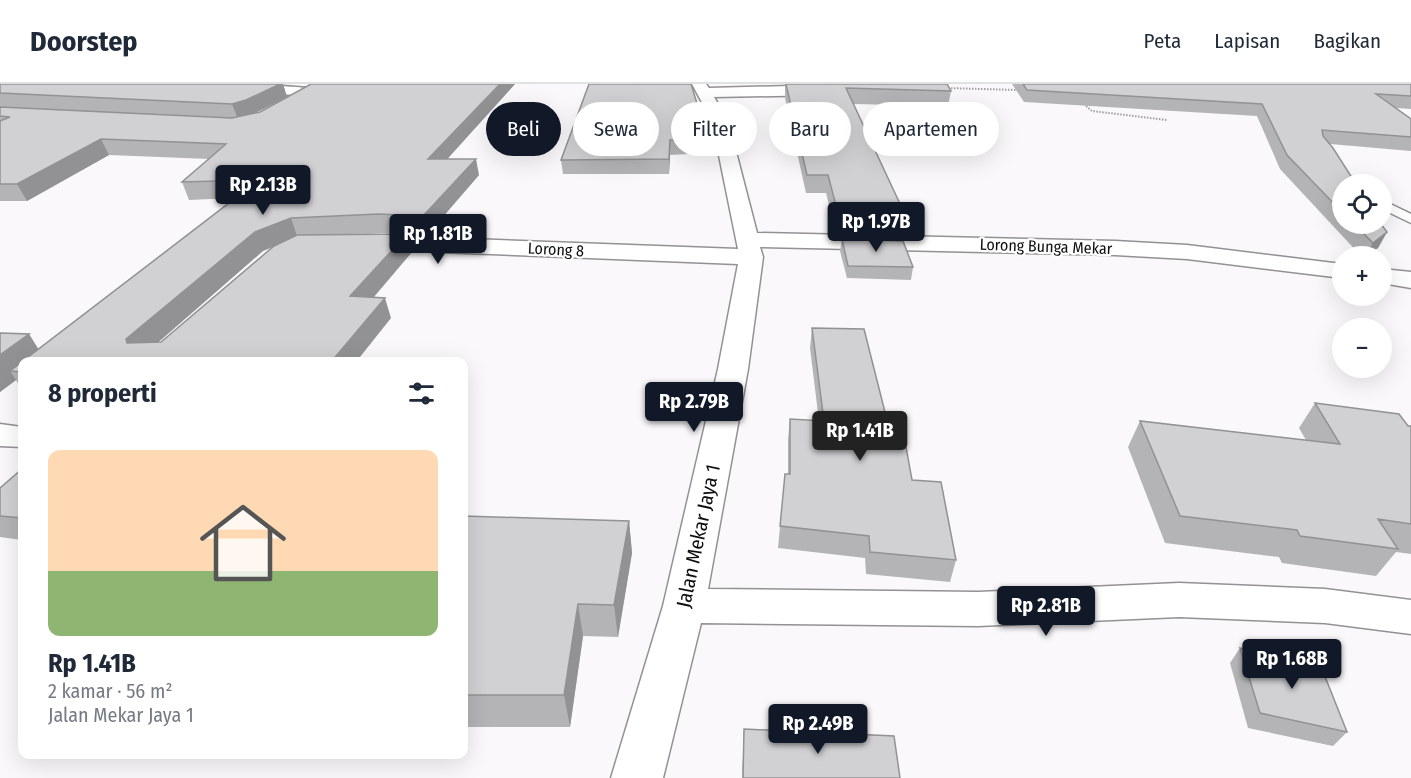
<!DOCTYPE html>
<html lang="id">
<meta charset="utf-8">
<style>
body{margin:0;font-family:"Fira Sans Condensed",sans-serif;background:#f2f2f3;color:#1f2937;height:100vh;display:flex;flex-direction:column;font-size:22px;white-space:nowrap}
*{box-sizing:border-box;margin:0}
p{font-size:20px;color:#747a83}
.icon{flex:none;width:33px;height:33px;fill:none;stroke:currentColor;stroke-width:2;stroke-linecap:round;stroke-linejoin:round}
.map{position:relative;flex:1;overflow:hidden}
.sheet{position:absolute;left:18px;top:273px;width:450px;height:402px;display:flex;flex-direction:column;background:#fff;border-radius:12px;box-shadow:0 6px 24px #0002}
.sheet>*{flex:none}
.guide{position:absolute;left:486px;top:18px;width:570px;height:54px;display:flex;gap:12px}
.fabs{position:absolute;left:1332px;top:90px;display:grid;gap:12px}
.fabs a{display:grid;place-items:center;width:60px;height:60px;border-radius:50%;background:#fff;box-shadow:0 6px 24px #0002;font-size:30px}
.price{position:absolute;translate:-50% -51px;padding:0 14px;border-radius:6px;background:#111827;color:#fff;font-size:20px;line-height:39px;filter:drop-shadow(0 2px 3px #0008)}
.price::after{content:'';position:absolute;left:50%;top:36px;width:18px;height:14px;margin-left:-9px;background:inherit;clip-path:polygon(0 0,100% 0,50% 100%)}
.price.on{background:#222;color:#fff}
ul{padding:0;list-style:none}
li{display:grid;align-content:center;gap:12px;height:318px;padding:0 30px}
li span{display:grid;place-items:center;height:186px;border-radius:12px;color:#555}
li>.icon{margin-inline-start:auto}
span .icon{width:108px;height:108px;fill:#fffc;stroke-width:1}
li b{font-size:26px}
h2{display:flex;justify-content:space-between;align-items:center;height:72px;padding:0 30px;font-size:26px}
.pill{padding:0 21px;border-radius:27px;background:#fff;box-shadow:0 6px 24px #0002;font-size:21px;line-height:54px}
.pill.on{background:#111827;color:#fff}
header{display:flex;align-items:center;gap:36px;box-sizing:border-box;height:84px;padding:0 30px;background:#fff;border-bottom:2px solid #e0e1e3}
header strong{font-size:28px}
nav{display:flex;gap:33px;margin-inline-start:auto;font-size:21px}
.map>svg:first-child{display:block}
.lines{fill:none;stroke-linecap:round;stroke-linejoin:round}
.lane-casing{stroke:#939194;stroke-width:3}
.street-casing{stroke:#939194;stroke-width:3}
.path{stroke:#a09ea0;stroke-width:2;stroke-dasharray:1.5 1.5;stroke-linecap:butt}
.lane{fill:#fff;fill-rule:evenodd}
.street{fill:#fff;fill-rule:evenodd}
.wall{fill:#b4b4b6;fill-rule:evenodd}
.shaded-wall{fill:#929294}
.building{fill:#d1d1d4;stroke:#929294;stroke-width:1.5}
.labels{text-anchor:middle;stroke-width:4.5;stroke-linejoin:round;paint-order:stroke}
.far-street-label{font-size:16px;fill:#0f0e0f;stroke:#fff}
.street-label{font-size:20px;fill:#0f0e0f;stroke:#fff}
</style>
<header>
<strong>Doorstep</strong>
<nav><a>Peta</a><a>Lapisan</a><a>Bagikan</a></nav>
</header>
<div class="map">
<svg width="1411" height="694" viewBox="0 0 1411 694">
<rect width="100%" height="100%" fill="#faf8fb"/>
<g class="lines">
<g class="lane-casing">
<path id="lane" d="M 1382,116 L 1411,130 L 1411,139 L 1382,125 Z"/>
</g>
<g class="street-casing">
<path id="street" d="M 173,0 C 194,0 310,0 320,7 L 312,12 L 180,4 Z
M 692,0 L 706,0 L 709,4 L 828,1 L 836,6 L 828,11 L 714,13 L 728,37 L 757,149 L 1115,157 L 1187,161 L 1342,180 L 1342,194 L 1187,175 L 1115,171 L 760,163 L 763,173 L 748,285 L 708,505 L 978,508 L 1179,499 L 1325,505 L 1411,516 L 1411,550 L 1325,539 L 1179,533 L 978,542 L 701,539 L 663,694 L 611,694 L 663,522 L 718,285 L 738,180 L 364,165 L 356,163 L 352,158 L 356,153 L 364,151 L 738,165 L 712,37 Z
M 1382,185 L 1411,188 L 1411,204 L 1382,199 Z
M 0,340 L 22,343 L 22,363 L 0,362 Z"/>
</g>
<path class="path" d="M 945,4 L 1018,6
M 1084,20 L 1092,27 L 1167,36"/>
<use href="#lane" class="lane"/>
<use href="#street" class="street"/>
</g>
<path class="wall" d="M 0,0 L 283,0 L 287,13 L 255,29 L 260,28 L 311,0 L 515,0 L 447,75 L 479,91 L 428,150 L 407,150 L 412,168 L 373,213 L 391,234 L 22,278 L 22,306 L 16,296 L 0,308 L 0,249 L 29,250 L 38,265 L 235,114 L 189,116 L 182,98 L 209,75 L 109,71 L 27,117 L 0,117 ZM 384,149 L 406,150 L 326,151 ZM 273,163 L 161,258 L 158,258 L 263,167 Z
M 589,0 L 708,55 L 708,69 L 670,71 L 669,90 L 563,90 L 561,76 Z
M 781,0 L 947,0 L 951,7 L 948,22 L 853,20 L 901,122 L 897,141 L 896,141 L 894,150 L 836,149 L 826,109 L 806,109 L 785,14 L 785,0 Z
M 1012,0 L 1411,0 L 1411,25 L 1396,24 L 1411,35 L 1411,67 L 1330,60 L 1342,100 L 1342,140 L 1381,140 L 1387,148 L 1378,164 L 1366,172 L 1361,172 L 1280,85 L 1257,32 L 1024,18 Z
M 842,155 L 913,183 L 911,196 L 847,194 L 840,167 Z
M 812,244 L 888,340 L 912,396 L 956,476 L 950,498 L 866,490 L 865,474 L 778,464 L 785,390 L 788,390 L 788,356 L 790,335 L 819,337 L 810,264 Z
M 1315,319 L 1411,342 L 1411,470 L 1396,468 L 1376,492 L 1282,479 L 1279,473 L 1165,459 L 1128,363 L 1140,337 L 1306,356 L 1299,344 Z
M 22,385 L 22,456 L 0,453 L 0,404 Z
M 464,432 L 629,437 L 632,469 L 618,553 L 583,552 L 570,643 L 464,643 Z
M 1240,564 L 1347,648 L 1333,662 L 1248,644 L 1230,579 Z
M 744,645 L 900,694 L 742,694 Z"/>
<path class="shaded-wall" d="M 280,0 L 283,0 L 287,13 L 251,31 L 238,35 L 232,20 Z
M 500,0 L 515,0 L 432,92 L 428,75 Z
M 101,55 L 109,71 L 27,117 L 17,100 Z
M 670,56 L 670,71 L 669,90 L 669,75 Z
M 476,75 L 479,91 L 428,150 L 423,132 Z
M 291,134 L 297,152 L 263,167 L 138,276 L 126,255 L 255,148 Z
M 1387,148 L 1378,164 L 1366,172 L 1365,172 L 1373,159 Z
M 407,150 L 412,168 L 357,233 L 350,212 Z
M 385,214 L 391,234 L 356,278 L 331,278 Z
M 29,250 L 44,274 L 10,287 L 16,296 L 0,308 L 0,271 Z
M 629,437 L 632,469 L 618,553 L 614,521 Z
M 578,520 L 583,552 L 570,643 L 564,611 Z"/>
<path class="building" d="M 0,0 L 280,0 L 246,16 L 232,20 L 0,9 Z
M 311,0 L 500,0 L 428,75 L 476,75 L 423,132 L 379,130 L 291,134 L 255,148 L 126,255 L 127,259 L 161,258 L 274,162 L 297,151 L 407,150 L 350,212 L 385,214 L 331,278 L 22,278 L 22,288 L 10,287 L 259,96 L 182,98 L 226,60 L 101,55 L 17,100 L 0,100 L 0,37 L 10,33 L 0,32 L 0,23 L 232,34 L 260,28 Z
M 589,0 L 691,0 L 708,55 L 670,56 L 669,75 L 561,76 Z
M 786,0 L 947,0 L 951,7 L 846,4 L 901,122 L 894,122 L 897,131 L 838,129 L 828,91 L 807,91 Z
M 1023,0 L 1411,0 L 1411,12 L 1376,10 L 1411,35 L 1411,53 L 1322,46 L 1323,52 L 1333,64 L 1356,100 L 1342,100 L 1342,128 L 1287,71 L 1262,20 L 1027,6 Z
M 1354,140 L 1381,140 L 1387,148 L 1373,159 Z
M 842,155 L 903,157 L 913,183 L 848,182 Z
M 812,244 L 864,245 L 888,340 L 902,341 L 912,396 L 941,398 L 956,476 L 870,468 L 869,452 L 780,442 L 785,390 L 790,390 L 790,335 L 824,337 Z
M 0,249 L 29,250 L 0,271 Z
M 1315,319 L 1399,330 L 1408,342 L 1411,342 L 1411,440 L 1378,435 L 1398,465 L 1300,452 L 1297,446 L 1180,432 L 1140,337 L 1340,360 Z
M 22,385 L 22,434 L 0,432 L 0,404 Z
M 464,432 L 629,437 L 614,521 L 578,520 L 564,611 L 464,611 Z
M 1240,564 L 1320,580 L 1347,648 L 1260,629 Z
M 744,645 L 894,652 L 900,694 L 743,694 Z"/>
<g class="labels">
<g class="far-street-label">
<text transform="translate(1046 162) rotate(2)" y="6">Lorong Bunga Mekar</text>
<text transform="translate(556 165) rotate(3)" y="6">Lorong 8</text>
</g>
<g class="street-label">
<text transform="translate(698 452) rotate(-78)" y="7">Jalan Mekar Jaya 1</text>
</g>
</g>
</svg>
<div class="fabs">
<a><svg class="icon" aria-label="locate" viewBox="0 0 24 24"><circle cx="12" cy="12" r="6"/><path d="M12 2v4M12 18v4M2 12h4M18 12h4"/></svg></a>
<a>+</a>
<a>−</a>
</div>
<b class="price" style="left:263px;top:132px">Rp 2.13B</b>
<b class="price" style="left:876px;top:169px">Rp 1.97B</b>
<b class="price" style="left:438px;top:181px">Rp 1.81B</b>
<b class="price" style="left:694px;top:349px">Rp 2.79B</b>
<b class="price on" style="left:860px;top:378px">Rp 1.41B</b>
<b class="price" style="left:1046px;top:553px">Rp 2.81B</b>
<b class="price" style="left:1292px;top:606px">Rp 1.68B</b>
<b class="price" style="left:818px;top:671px">Rp 2.49B</b>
<div class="guide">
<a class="pill on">Beli</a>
<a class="pill">Sewa</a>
<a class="pill">Filter</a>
<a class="pill">Baru</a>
<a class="pill">Apartemen</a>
</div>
<section class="sheet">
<h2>8 properti<svg class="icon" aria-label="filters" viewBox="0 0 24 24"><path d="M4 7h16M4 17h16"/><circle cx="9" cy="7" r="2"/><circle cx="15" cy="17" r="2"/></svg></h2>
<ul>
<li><span style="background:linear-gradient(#ffd9b3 65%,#8fb573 0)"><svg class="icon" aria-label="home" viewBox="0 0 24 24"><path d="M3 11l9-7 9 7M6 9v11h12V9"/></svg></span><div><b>Rp 1.41B</b><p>2 kamar · 56 m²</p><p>Jalan Mekar Jaya 1</p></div></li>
</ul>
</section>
</div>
